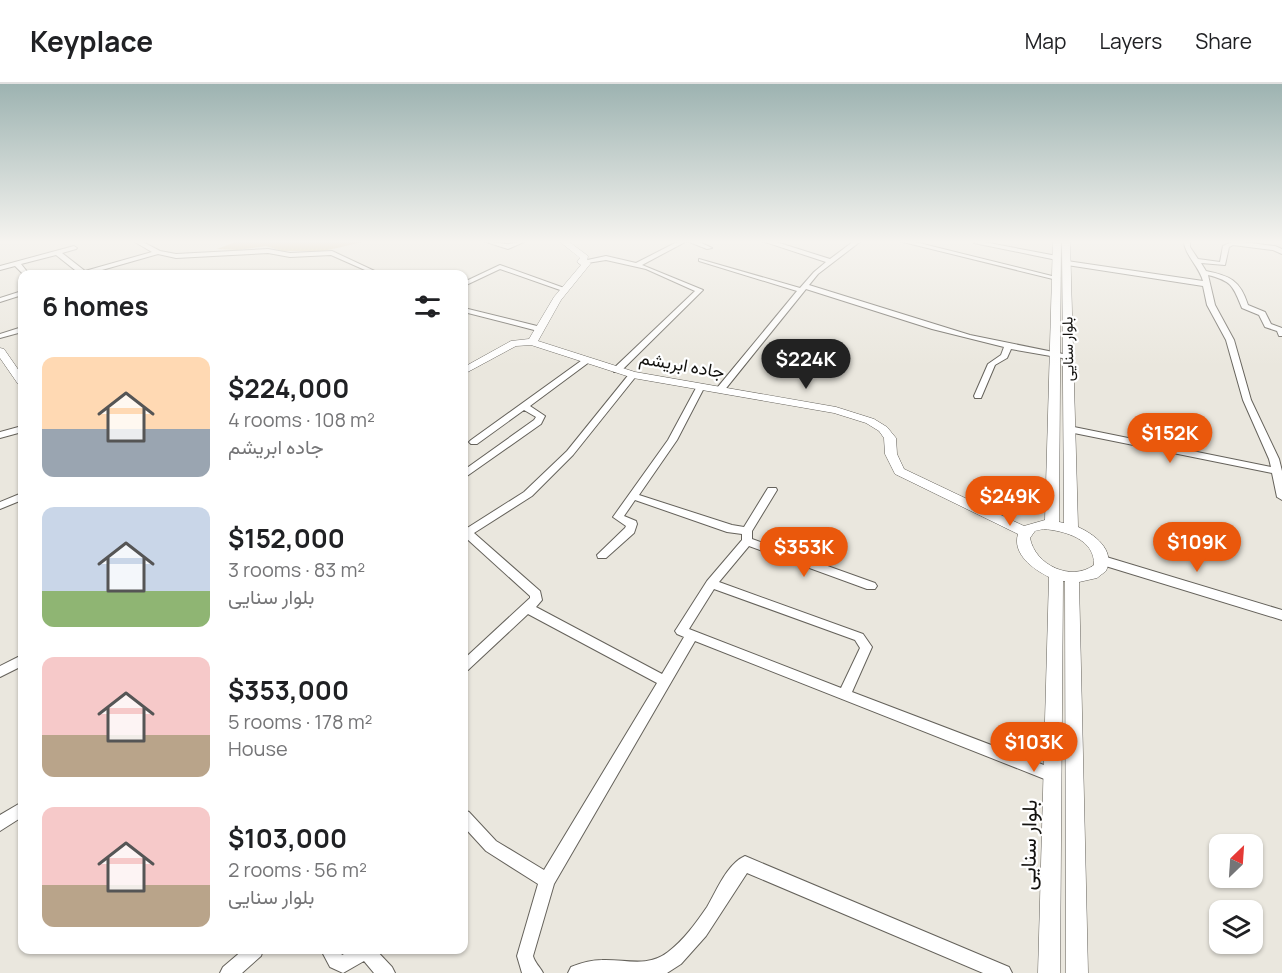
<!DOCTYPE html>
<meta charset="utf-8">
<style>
body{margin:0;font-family:Manrope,Vazirmatn,sans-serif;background:#f2f2f2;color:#202124;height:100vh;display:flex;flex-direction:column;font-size:22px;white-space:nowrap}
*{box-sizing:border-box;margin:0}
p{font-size:20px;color:#757577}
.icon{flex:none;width:33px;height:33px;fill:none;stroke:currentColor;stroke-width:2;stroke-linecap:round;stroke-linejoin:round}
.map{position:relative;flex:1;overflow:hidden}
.panel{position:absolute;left:18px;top:186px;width:450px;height:684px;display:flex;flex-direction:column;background:#fff;border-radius:12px;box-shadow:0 2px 4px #0004}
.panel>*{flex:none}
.needle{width:39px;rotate:25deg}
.controls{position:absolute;left:1209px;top:750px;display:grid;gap:12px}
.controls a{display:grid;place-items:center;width:54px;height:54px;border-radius:12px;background:#fff;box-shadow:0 2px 4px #0004;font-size:30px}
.price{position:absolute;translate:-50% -51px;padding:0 14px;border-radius:21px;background:#ea580c;color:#fff;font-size:20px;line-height:39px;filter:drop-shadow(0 2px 3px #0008)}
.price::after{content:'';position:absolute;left:50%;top:36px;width:18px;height:14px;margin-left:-9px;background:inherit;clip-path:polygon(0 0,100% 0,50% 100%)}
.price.current{background:#222;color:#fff}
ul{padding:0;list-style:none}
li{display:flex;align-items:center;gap:18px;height:150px;padding:0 24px}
li span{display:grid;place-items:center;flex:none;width:168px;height:120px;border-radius:12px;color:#555}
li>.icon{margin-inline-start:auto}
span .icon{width:72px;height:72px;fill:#fffc;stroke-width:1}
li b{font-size:26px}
h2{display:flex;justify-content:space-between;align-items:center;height:72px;padding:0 24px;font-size:26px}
header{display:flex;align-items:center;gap:36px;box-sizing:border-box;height:84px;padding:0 30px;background:#fff;border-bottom:2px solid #e0e0e0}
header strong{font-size:28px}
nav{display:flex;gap:33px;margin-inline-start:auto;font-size:21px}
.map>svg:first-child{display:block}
.green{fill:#ccb880}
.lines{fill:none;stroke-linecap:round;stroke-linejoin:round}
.minor-casing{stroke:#65625b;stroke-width:2}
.tertiary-casing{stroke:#65625b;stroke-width:2}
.secondary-casing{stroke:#65625b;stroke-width:1}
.minor{fill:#fff;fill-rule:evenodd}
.tertiary{fill:#fff;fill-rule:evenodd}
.secondary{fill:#fff;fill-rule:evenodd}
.labels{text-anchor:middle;stroke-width:4.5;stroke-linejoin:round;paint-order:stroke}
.far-street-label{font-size:15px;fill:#141310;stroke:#fff}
.street-label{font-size:18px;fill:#141310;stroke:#fff}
.near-street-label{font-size:21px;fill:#141310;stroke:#fff}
</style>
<header>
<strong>Keyplace</strong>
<nav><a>Map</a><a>Layers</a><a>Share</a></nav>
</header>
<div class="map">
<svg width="1282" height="889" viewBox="0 0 1282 889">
<rect width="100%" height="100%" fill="#eae7de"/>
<path class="green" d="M 238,157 L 367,157 L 324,167 L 282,167 L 266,162 L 238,166 L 217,165 Z"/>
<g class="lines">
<g class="minor-casing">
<path id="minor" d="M 133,157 L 141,157 L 160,167 L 176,170 L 268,165 L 290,169 L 332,167 L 381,190 L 374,190 L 331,171 L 290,173 L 268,169 L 176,174 L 158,170 L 88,190 L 80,190 L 56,171 L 21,180 L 29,190 L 23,190 L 15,182 L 0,186 L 0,182 L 74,162 L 77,164 L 76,165 L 62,169 L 85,187 L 152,168 Z
M 483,157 C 491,157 497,159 505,160 C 511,161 519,157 526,157 L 508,165 Z
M 679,157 L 687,157 L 642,181 L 703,206 L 620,288 L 614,288 L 614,284 L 695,207 L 646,185 L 606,176 L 581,180 L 578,178 L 606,172 L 636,179 Z
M 687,157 L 697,157 L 712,164 L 707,165 Z
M 762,157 L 773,157 L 830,175 L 854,157 L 861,157 L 818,190 L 809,201 L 970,251 L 1068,271 L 1072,273 L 1068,275 L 1011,265 L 1007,274 L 995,281 L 981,314 L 975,314 L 974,312 L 988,280 L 1001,271 L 1004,263 L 932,245 L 806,205 L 723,308 L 717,308 L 717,304 L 797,207 L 699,177 L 699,175 L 800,204 L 814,188 L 826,178 Z
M 899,157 L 911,157 L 1060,194 L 1057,196 Z
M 978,157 L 1057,172 L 1060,174 L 1057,176 L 974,159 Z
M 1184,157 L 1190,157 L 1190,163 L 1198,175 L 1220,178 L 1223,162 L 1234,157 L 1275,162 L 1282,165 L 1282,170 L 1273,166 L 1233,161 L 1229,163 L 1225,181 L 1201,179 L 1206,187 C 1230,192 1240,196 1248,221 L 1265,228 L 1271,240 L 1282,244 L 1282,252 L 1279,252 L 1277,247 L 1265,243 L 1259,231 L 1242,224 C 1233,202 1232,197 1208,191 L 1215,221 L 1234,256 L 1251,316 L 1279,375 L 1282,387 L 1282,416 L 1277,413 L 1272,389 L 1069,348 L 1065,345 L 1069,342 L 1271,383 L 1269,375 L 1243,316 L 1226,256 L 1207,221 L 1203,202 L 1067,181 L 1064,179 L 1067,177 L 1203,197 C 1199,182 1184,170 1184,157 Z
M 500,181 L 567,205 L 568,206 L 563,207 L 500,185 L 464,202 L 464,198 Z
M 22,207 L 22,211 L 0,218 L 0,214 Z
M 464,224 L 541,243 L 542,245 L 538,247 L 464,228 Z
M 19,244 L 22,244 L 22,248 L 0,254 L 0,250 Z
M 585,274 L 588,274 L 592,276 L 530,322 L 545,332 L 541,340 L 467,392 L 464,393 L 464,386 L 534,336 L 536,333 L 524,326 L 477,360 L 471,360 L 469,358 L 471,356 Z
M 630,289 L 633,289 L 637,291 L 573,371 L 532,412 L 474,449 L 540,507 L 542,516 L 536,523 L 662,590 L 684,553 L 677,550 L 675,547 L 677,544 L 707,497 L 742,456 L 742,450 L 727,448 L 635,416 L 624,432 L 636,437 L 637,440 L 634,449 L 606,474 L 598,474 L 597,471 L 625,444 L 626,442 L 613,433 L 668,356 L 696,304 L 697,302 L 703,302 L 704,304 L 677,356 L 639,411 L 732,441 L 744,443 L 768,404 L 776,404 L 777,406 L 752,447 L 752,455 L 875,499 L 877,502 L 875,505 L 867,505 L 749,462 L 719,498 L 863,550 L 872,563 L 852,608 L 1057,686 L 1059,691 L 1057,696 L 1052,698 L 695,557 L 554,800 L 533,872 C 535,879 540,883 543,889 L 522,889 L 517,872 L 538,800 L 486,767 L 464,743 L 464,726 L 469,728 L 496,757 L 544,786 L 657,599 L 528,530 L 468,586 L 464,587 L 464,575 L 530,514 L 530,512 L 466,454 L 464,455 L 464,446 L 524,408 L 567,367 ZM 714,505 L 855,556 L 860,564 L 841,604 L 689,545 Z
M 22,342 L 22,348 L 0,354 L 0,348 Z
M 22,409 L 22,416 L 0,425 L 0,418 Z
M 22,571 L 22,582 L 0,593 L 0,582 Z
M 22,718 L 22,733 L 0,747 L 0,731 Z
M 745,772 L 1009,883 L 1012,889 L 983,889 L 747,789 L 706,852 L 681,880 L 667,889 L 568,889 L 571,883 C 581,879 591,876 602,876 C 626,875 647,884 668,868 C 684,856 696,839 707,823 C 717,806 727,780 745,772 Z
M 243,866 L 263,866 L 261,872 L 242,889 L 220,889 L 223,883 Z
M 321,866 L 339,866 L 342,871 L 352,866 L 376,866 L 392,883 L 395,889 L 374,889 L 364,877 L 343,889 L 330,883 Z"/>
</g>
<g class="tertiary-casing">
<path id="tertiary" d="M 1103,472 L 1282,526 L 1282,536 L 1099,480 L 1097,477 L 1099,474 Z"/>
</g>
<g class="secondary-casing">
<path id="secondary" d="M 559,157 L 568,157 L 588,172 L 587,177 L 591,179 L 561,216 L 538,257 L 635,288 L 836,323 L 874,335 L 887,343 L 896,354 L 897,370 L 904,385 L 1024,442 L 1045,436 L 1053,157 L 1061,157 L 1059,438 L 1064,439 L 1062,157 L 1070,157 L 1078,443 C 1094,450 1116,466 1106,487 L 1097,494 L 1079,498 L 1088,889 L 1066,889 L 1065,497 L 1063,497 L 1060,889 L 1038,889 L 1049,493 C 1033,485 1012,470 1018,450 L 895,390 L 885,370 L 884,354 L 879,347 L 866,339 L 834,329 L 633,294 L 531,261 L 516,262 L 464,290 L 464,283 L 511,257 L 529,255 L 554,213 L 581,181 L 577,178 L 580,174 ZM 1044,445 C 1065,447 1095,455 1094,481 C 1071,498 1035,481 1030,454 L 1035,447 Z
M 0,264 L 4,265 L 22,291 L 22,301 L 18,300 L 0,274 Z"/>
</g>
<use href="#minor" class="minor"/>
<use href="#tertiary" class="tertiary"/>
<use href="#secondary" class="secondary"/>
</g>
<linearGradient id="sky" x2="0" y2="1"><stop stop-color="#9db3b1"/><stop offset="0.56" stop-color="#f6f4f0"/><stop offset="1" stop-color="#f6f4f0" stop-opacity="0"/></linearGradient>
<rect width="1282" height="282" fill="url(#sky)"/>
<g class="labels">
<g class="far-street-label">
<text transform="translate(1068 265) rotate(-91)" y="5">بلوار سنایی</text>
</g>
<g class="street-label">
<text transform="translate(682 281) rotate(10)" y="6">جاده ابریشم</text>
</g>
<g class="near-street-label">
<text transform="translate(1029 761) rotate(-89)" y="7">بلوار سنایی</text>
</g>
</g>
</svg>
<div class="controls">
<a><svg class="needle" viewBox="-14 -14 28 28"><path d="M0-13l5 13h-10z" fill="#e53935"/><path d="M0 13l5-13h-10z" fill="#757577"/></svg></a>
<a><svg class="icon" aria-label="layers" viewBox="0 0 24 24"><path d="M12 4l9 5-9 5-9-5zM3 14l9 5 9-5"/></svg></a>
</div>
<b class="price current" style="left:806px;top:306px">$224K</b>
<b class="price" style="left:1170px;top:380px">$152K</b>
<b class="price" style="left:1010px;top:443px">$249K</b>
<b class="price" style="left:1197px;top:489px">$109K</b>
<b class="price" style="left:804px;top:494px">$353K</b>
<b class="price" style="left:1034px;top:689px">$103K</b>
<section class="panel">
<h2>6 homes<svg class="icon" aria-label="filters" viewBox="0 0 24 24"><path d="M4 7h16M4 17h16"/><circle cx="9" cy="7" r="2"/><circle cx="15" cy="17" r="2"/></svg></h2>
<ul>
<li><span style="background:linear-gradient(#ffd9b3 60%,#9aa5b1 0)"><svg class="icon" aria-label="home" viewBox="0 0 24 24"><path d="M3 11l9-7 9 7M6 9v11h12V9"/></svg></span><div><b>$224,000</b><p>4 rooms · 108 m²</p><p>جاده ابریشم</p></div></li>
<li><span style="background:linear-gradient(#c9d6e8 70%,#8fb573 0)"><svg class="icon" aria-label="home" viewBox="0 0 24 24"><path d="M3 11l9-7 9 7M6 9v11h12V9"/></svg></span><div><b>$152,000</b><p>3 rooms · 83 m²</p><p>بلوار سنایی</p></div></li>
<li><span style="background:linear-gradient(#f6c9c9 65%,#b9a48a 0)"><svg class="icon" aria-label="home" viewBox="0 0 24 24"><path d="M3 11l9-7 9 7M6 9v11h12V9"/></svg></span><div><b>$353,000</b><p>5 rooms · 178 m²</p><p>House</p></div></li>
<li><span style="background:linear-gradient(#f6c9c9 65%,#b9a48a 0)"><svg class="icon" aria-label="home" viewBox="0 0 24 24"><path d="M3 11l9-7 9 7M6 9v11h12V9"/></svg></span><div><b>$103,000</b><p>2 rooms · 56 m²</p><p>بلوار سنایی</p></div></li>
</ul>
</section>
</div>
